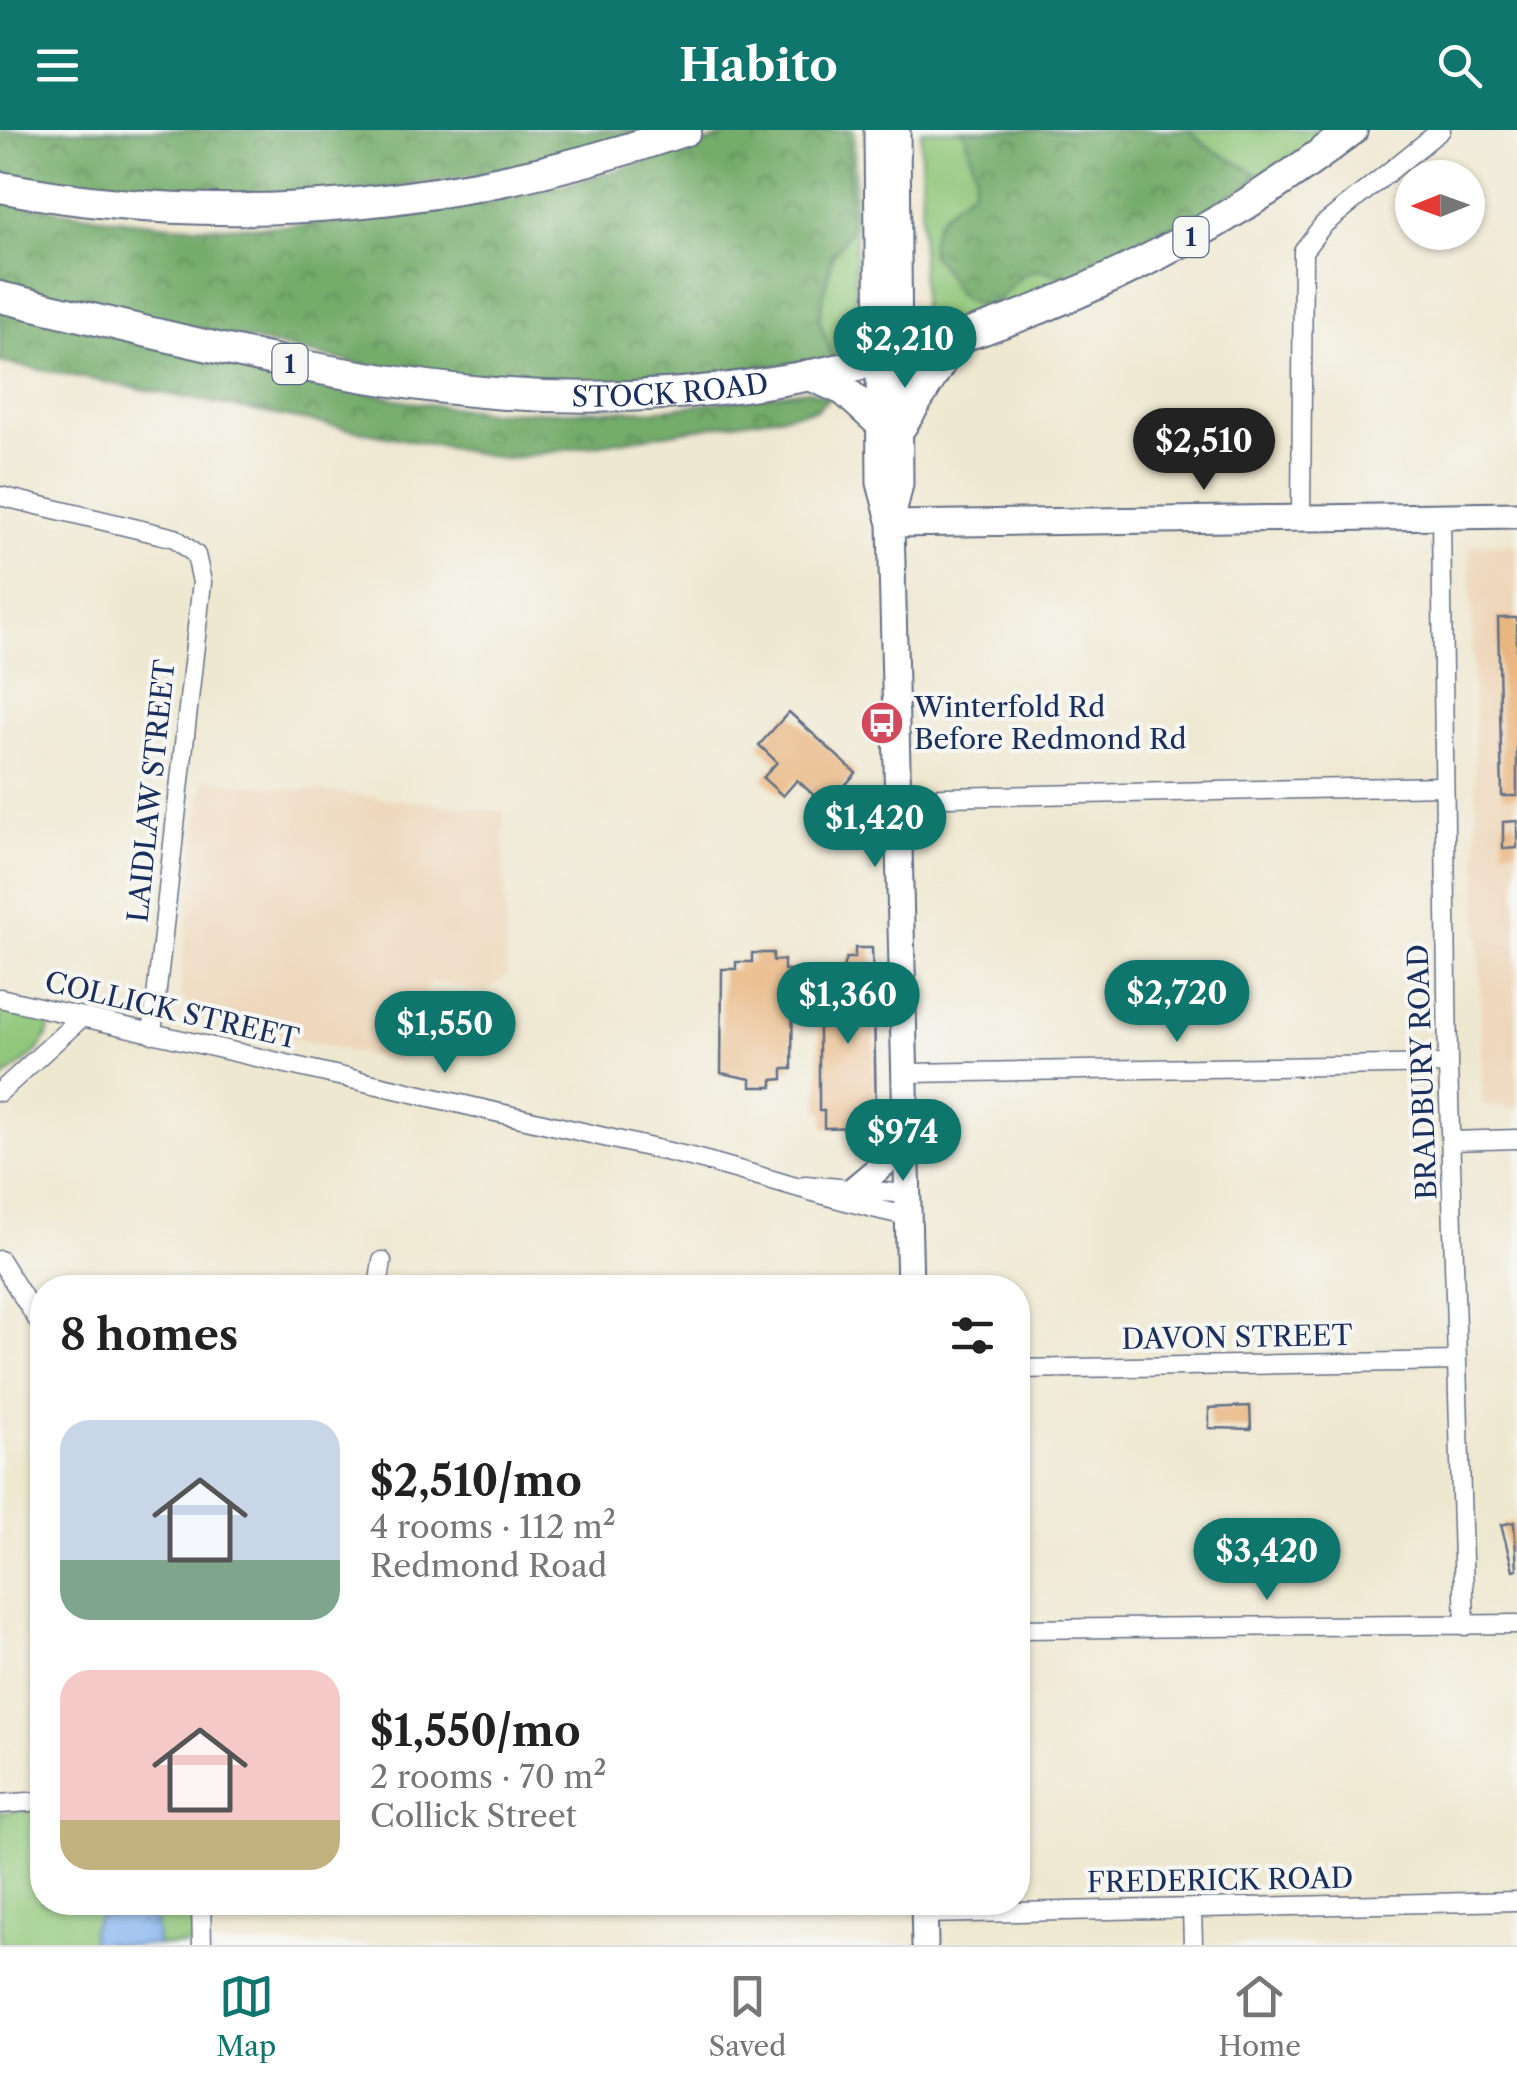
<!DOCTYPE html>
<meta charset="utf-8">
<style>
body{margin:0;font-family:"Libre Caslon Text",serif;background:#f2f2f2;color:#222;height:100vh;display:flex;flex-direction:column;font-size:38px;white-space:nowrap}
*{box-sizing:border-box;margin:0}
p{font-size:32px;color:#767676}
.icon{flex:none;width:55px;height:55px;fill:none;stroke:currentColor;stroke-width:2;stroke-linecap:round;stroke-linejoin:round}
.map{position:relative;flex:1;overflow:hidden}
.side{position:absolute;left:30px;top:1145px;width:1000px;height:640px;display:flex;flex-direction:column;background:#fff;border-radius:40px;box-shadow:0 2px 8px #0004}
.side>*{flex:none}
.needle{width:65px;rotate:269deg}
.fabs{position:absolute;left:1395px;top:30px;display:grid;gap:20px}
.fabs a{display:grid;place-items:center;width:90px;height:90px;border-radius:50%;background:#fff;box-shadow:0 2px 8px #0004;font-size:50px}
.price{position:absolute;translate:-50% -85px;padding:0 22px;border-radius:35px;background:#0f766e;color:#fff;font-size:32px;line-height:65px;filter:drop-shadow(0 2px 5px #0008)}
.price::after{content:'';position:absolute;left:50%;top:60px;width:30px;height:22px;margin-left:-15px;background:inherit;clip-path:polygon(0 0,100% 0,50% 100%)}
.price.current{background:#222;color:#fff}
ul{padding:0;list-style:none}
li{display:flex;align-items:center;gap:30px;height:250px;padding:0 30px}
li span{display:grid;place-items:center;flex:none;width:280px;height:200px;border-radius:30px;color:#555}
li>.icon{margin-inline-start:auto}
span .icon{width:120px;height:120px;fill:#fffc;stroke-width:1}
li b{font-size:42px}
h2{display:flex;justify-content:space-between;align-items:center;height:120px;padding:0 30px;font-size:42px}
header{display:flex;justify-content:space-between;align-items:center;height:130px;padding:0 30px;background:#0f766e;color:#fff;font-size:45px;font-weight:700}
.dock{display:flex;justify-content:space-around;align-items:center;height:140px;border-top:2px solid #e0e0e0;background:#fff;font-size:28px;color:#767676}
.dock a{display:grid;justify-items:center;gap:5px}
.dock .current{color:#0f766e}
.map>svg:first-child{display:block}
.built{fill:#eed7bb}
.green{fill:#91c77a;stroke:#567b6c;stroke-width:2.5}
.forest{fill:url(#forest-crowns);stroke:#486e64;stroke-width:2.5}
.water{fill:url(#water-ripples);stroke:#5071a6;stroke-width:2.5}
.building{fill:#e9b680}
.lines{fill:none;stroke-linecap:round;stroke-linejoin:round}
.street-casing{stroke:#657086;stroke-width:21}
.secondary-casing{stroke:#657086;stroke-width:29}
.highway-casing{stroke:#657086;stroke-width:34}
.street{stroke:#fff;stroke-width:18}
.secondary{stroke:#fff;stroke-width:25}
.highway{stroke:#fff;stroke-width:30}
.labels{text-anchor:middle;stroke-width:8;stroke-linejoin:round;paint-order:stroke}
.shield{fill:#f6f6f2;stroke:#5d6b8a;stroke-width:2.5}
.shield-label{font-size:25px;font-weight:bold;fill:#1b2f5e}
.street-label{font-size:28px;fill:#1b2f5e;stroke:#f6f6f2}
.poi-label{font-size:28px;fill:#1b2f5e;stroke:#f6f6f2;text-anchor:start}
</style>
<header><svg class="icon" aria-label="menu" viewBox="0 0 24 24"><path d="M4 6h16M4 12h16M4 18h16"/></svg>Habito<svg class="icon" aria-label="search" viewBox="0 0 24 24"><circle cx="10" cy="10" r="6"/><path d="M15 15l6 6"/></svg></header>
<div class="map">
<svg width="1517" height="1815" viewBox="0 0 1517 1815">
<defs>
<pattern id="forest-crowns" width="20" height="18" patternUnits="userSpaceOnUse" patternTransform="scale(2.5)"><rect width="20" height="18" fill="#74ac6a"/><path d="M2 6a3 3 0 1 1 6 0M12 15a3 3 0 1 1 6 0" fill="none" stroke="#5e8c5a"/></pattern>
<pattern id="water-ripples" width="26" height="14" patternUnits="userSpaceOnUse" patternTransform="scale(2.5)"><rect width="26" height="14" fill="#84b3ef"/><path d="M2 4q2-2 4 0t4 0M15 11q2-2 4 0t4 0" fill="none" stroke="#6b92c5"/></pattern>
</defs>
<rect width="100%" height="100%" fill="#f6f6f2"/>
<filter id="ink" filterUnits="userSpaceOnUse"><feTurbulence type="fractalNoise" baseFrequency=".01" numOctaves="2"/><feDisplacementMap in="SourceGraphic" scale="20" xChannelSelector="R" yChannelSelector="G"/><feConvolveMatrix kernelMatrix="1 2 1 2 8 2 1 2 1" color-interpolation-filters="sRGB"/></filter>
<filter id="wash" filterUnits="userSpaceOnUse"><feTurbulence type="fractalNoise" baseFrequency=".0048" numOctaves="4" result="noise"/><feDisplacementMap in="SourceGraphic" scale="40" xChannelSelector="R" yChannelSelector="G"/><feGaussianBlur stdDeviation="2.25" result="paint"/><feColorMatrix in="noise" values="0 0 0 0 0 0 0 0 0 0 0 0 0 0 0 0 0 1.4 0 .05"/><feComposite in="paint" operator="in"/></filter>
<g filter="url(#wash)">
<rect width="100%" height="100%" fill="#efe8d1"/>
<path class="built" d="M 1470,415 L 1517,415 L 1517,978 L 1483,974 Z
M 202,649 L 503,681 L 507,846 L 483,862 L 429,850 L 422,877 L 408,874 L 395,931 L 199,887 L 180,865 Z"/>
<path class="green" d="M 846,0 L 854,0 L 856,201 L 850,223 L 833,228 L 819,189 L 832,126 L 850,101 Z
M 921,0 L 1331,0 L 1165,108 L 1035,170 L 922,203 Z
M 0,875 L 46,888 C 59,913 18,935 0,951 Z
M 42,1679 L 42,1772 L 192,1773 L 194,1815 L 0,1815 L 0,1682 Z"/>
<path class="forest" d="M 0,0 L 649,0 C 522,41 370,70 236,67 C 157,65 79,56 0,46 Z
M 742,0 L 846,0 L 849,8 L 850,101 L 832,126 L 819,189 L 833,228 L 630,256 L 405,244 L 0,155 L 0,70 C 63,81 125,93 189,96 C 376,103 568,64 742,0 Z
M 963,0 L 1189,0 L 1208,17 L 1256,43 L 1252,53 C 1232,64 1212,77 1192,88 C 1181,93 1167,95 1156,101 C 1129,116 1106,136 1076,147 C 1061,152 1047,136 1032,141 C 1008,147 1002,187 968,171 C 949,162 948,137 931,125 C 928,90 948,78 973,59 L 976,43 Z
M 0,178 L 410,272 L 487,282 L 658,280 L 808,260 L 829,268 L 816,280 L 507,329 L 0,232 Z"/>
<path class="water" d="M 140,1781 L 155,1792 L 157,1815 L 92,1815 L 91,1800 L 99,1786 Z"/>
<g id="blocks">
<path class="building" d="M 1498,488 L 1517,488 L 1517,666 L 1502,666 Z
M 789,582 L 856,643 L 826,676 L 797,650 L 783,666 L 763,648 L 777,632 L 759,615 Z
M 1517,691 L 1517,718 L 1503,719 L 1503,692 Z
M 855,818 L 872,818 L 873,845 L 861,845 L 862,874 L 874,874 L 876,989 L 858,989 L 858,997 L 824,998 L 824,981 L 819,981 L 819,873 L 828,873 L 827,847 L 840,847 L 846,828 L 855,828 Z
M 752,823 L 773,823 L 773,831 L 784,830 L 784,840 L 793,840 L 792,939 L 783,939 L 783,949 L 772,950 L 772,957 L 751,957 L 751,949 L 721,943 L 722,839 L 736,839 L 736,832 L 752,832 Z
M 1250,1276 L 1251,1299 L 1209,1298 L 1209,1278 Z
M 1514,1392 L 1517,1439 L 1513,1440 L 1501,1395 Z"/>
</g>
</g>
<g filter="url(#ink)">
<use href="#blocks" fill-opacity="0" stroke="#657086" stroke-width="2.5"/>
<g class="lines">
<g class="street-casing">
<path id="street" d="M 0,366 L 175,408 L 196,425 L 202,452 L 152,904
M 1441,387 L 1448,934 L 1465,1496
M 1301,389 L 1303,121 L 1323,95 L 1441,0
M 901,668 L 1442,656
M 0,868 L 691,1027 C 765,1046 834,1071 908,1086
M 907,943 L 1448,934
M 0,962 L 80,889
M 1451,1011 L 1517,1009
M 805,1055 L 907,1064
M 0,1130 L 42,1197
M 378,1158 L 382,1131
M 1018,1239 L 1457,1231
M 1018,1499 L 1517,1494
M 0,1674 L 42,1671
M 201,1772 L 202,1815
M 1192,1778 L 1193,1815
M 924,1784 L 1517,1771"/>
</g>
<g class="secondary-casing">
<path id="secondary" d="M 877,0 L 880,353 L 891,394 L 910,1158
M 892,389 L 900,354 L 897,0
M 891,394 L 1517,385
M 855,1058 L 891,1028 L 907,1006
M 924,1772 L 925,1815"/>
</g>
<g class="highway-casing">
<g id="highway">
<path d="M 0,57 C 230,102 466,76 686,0"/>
<path id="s1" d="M 0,167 C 159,204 318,247 482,262 C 791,290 1108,190 1352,0"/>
<path d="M 810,245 L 844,260 L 879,292"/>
<path d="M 901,296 L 955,209"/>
</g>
</g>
<use href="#street" class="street"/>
<use href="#secondary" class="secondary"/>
<use href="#highway" class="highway"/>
</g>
</g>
<defs>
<g id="bus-disc" transform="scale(2.25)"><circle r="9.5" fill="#d1495b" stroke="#f6f6f2"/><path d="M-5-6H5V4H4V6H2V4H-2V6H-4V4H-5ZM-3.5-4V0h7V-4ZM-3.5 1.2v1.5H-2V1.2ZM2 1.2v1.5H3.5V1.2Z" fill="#fff"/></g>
</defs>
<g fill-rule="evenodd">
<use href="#bus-disc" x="882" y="593"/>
</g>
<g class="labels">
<g class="shield">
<rect x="1173.5" y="87" width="35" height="40" rx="8"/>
<rect x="272.5" y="214" width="35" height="40" rx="8"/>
</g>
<g class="shield-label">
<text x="1191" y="116">1</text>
<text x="290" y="243">1</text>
</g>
<g class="street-label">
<text dy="10" stroke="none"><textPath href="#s1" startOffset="680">STOCK ROAD</textPath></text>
<text transform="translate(151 661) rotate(-84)" y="10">LAIDLAW STREET</text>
<text transform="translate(172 880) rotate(13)" y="10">COLLICK STREET</text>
<text transform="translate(1422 942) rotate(-92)" y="10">BRADBURY ROAD</text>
<text transform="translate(1237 1207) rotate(-1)" y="10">DAVON STREET</text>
<text transform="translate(1220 1750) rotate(-1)" y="10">FREDERICK ROAD</text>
</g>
<g class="poi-label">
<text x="914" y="587">Winterfold Rd<tspan x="914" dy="32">Before Redmond Rd</tspan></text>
</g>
</g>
</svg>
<div class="fabs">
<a><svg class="needle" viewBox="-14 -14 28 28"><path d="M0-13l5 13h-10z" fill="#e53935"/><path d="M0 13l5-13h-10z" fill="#767676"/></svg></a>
</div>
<b class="price" style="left:905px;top:261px">$2,210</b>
<b class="price current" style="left:1204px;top:363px">$2,510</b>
<b class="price" style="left:875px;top:740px">$1,420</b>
<b class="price" style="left:1177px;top:915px">$2,720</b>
<b class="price" style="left:848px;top:917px">$1,360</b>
<b class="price" style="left:445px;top:946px">$1,550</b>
<b class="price" style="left:903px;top:1054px">$974</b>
<b class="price" style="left:1267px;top:1473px">$3,420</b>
<section class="side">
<h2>8 homes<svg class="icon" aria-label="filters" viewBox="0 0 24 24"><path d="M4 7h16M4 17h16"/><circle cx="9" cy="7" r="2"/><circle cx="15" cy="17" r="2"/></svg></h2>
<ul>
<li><span style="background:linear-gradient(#c9d6e8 70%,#7fa58c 0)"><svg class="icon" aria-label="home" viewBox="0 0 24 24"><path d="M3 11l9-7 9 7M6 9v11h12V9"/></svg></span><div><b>$2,510/mo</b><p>4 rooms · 112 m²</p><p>Redmond Road</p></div></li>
<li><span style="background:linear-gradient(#f6c9c9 75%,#c2b280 0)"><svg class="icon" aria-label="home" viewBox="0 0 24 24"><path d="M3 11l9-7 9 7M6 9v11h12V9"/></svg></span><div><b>$1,550/mo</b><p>2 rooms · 70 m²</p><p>Collick Street</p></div></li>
</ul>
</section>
</div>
<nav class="dock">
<a class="current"><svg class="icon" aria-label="map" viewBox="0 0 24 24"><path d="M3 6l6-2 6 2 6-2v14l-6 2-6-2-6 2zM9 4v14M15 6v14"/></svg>Map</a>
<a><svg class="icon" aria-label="saved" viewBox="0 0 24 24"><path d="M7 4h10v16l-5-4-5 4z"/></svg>Saved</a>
<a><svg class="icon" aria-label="home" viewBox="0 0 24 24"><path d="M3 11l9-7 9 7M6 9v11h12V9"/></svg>Home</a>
</nav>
